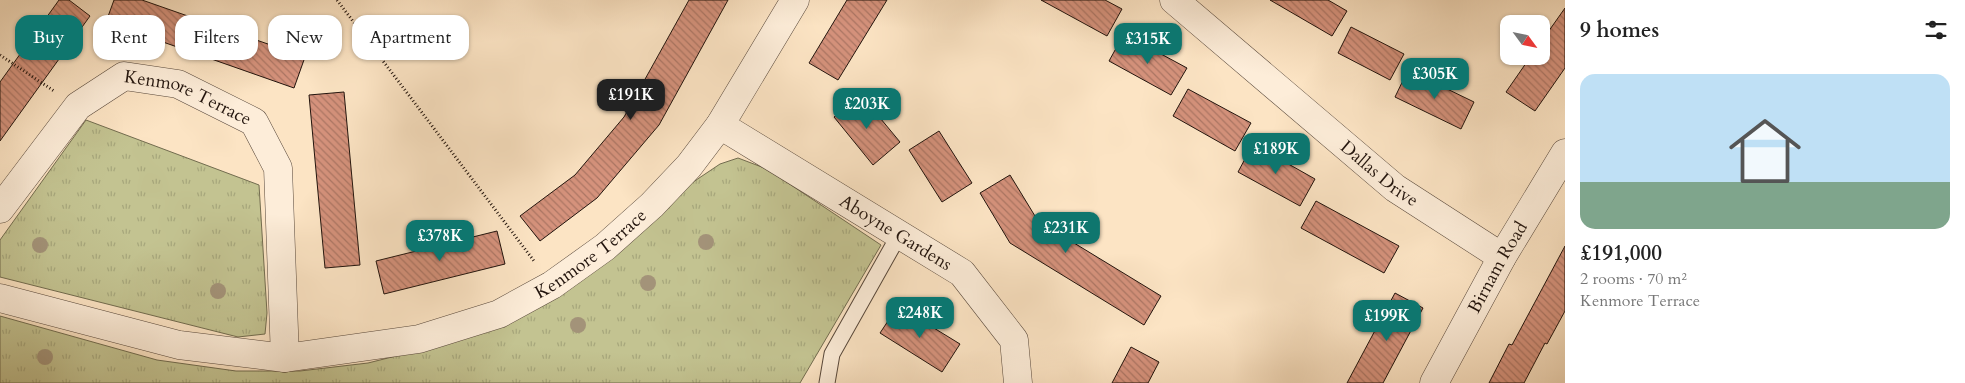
<!DOCTYPE html>
<meta charset="utf-8">
<style>
body{margin:0;font-family:Cardo,serif;background:#f6f6f6;color:#222;height:100vh;display:flex;flex-direction:column;font-size:19px;white-space:nowrap}
*{box-sizing:border-box;margin:0}
p{font-size:16px;color:#767676}
.icon{flex:none;width:28px;height:28px;fill:none;stroke:currentColor;stroke-width:2;stroke-linecap:round;stroke-linejoin:round}
.map{position:relative;flex:1;overflow:hidden}
.panel{display:flex;flex-direction:column;background:#fff;width:400px}
.panel>*{flex:none}
.hud{position:absolute;left:15px;top:15px;width:475px;height:45px;display:flex;gap:10px}
.needle{width:32px;rotate:123deg}
.tools{position:absolute;left:1500px;top:15px;display:grid;gap:10px}
.tools a{display:grid;place-items:center;width:50px;height:50px;border-radius:10px;background:#fff;box-shadow:0 1px 4px #0004;font-size:25px}
.price{position:absolute;translate:-50% -42px;padding:0 11px;border-radius:10px;background:#0f766e;color:#fff;font-size:16px;line-height:32px;filter:drop-shadow(0 1px 2px #0008)}
.price::after{content:'';position:absolute;left:50%;top:30px;width:15px;height:11px;margin-left:-8px;background:inherit;clip-path:polygon(0 0,100% 0,50% 100%)}
.price.on{background:#222;color:#fff}
ul{padding:0;list-style:none}
li{display:grid;align-content:center;gap:10px;height:265px;padding:0 15px}
li+li{border-top:1px solid #e0e0e0}
li span{display:grid;place-items:center;height:155px;border-radius:15px;color:#555}
li>.icon{margin-inline-start:auto}
span .icon{width:90px;height:90px;fill:#fffc;stroke-width:1}
li b{font-size:21px}
h2{display:flex;justify-content:space-between;align-items:center;height:60px;padding:0 15px;font-size:21px}
.tag{padding:0 18px;border-radius:15px;background:#fff;box-shadow:0 1px 4px #0004;font-size:18px;line-height:45px}
.tag.on{background:#0f766e;color:#fff}
main{display:flex;flex:1;min-height:0}
.map>svg:first-child{display:block}
.grass{fill:url(#grass-tufts);stroke:#726c4f}
.building{fill:url(#building-back-hatch);stroke:#22140d}
.lines{fill:none;stroke-linecap:round;stroke-linejoin:round}
.lane-casing{stroke:#58483b;stroke-width:17}
.street-casing{stroke:#58483b;stroke-width:29}
.path{stroke:#22140d;stroke-width:3;stroke-dasharray:1 2.5;stroke-linecap:butt}
.lane{stroke:#fdedd9;stroke-width:15}
.street{stroke:#fdedd9;stroke-width:28}
.tree{fill:#a39379}
.labels{text-anchor:middle;stroke-width:4;stroke-linejoin:round;paint-order:stroke}
.street-label{font-size:18px;fill:#22140d;stroke:#fdedd9}
</style>
<main>
<div class="map">
<svg width="1565" height="383" viewBox="0 0 1565 383">
<defs>
<pattern id="grass-tufts" width="24" height="20" patternUnits="userSpaceOnUse" patternTransform="scale(1.25)"><rect width="24" height="20" fill="#c3c391"/><path d="M3 7l-1-3M5 7V3M7 7l1-3M15 17l-1-3M17 17v-4M19 17l1-3" fill="none" stroke="#a7a77c"/></pattern>
<pattern id="building-back-hatch" width="6" height="6" patternUnits="userSpaceOnUse" patternTransform="scale(1.25)"><rect width="6" height="6" fill="#d5927c"/><path d="M-1 5l2 2M0 0l6 6M5-1l2 2" fill="none" stroke="#ac7664"/></pattern>
</defs>
<rect width="100%" height="100%" fill="#fce4c4"/>
<filter id="stains"><feTurbulence type="fractalNoise" baseFrequency=".004" numOctaves="4"/><feColorMatrix values="0 0 0 0 .2 0 0 0 0 .09 0 0 0 0 .02 0 0 0 .5 -.17"/></filter>
<radialGradient id="worn" r=".72"><stop offset=".6" stop-color="#630" stop-opacity="0"/><stop offset="1" stop-color="#630" stop-opacity=".3"/></radialGradient>
<path class="grass" d="M 86,120 L 259,185 L 267,313 L 265,334 L 238,337 L 0,277 L 0,240 Z
M 738,158 L 767,169 L 881,245 L 800,383 L 0,383 L 0,316 L 157,360 L 236,371 L 300,371 L 368,363 L 456,341 L 720,164 Z"/>
<path class="building" d="M 59,0 L 69,0 L 90,16 L 0,141 L 0,82 Z
M 114,0 L 142,0 L 305,57 L 294,88 L 106,22 Z
M 689,0 L 728,0 L 659,125 L 597,198 L 540,241 L 520,216 L 575,175 L 624,117 Z
M 847,0 L 887,0 L 838,80 L 809,63 Z
M 1041,0 L 1105,0 L 1122,9 L 1107,36 Z
M 1270,0 L 1328,0 L 1347,11 L 1332,36 Z
M 1565,8 L 1565,68 L 1535,111 L 1506,92 L 1531,56 L 1541,56 L 1541,42 Z
M 1351,27 L 1404,54 L 1390,80 L 1338,53 Z
M 1124,34 L 1187,68 L 1171,95 L 1109,61 Z
M 1408,70 L 1474,102 L 1461,129 L 1395,97 Z
M 1188,89 L 1251,123 L 1235,151 L 1173,116 Z
M 344,92 L 360,265 L 325,268 L 309,95 Z
M 861,95 L 900,142 L 873,165 L 834,117 Z
M 939,131 L 972,183 L 942,202 L 909,150 Z
M 1253,144 L 1315,179 L 1300,206 L 1238,172 Z
M 1010,175 L 1038,221 L 1161,296 L 1144,325 L 1010,243 L 980,193 Z
M 1316,201 L 1399,246 L 1384,273 L 1301,228 Z
M 497,231 L 505,264 L 384,294 L 376,261 Z
M 1565,246 L 1565,311 L 1547,344 L 1545,343 L 1524,383 L 1489,383 L 1509,344 L 1512,345 Z
M 1395,293 L 1423,308 L 1383,383 L 1347,383 Z
M 898,306 L 960,344 L 942,372 L 880,333 Z
M 1131,347 L 1159,362 L 1148,383 L 1112,383 Z"/>
<g class="lines">
<g class="lane-casing">
<path id="lane" d="M 827,383 L 832,354 L 899,235"/>
</g>
<g class="street-casing">
<g id="street">
<path id="s1" d="M 1174,0 L 1395,188 L 1502,257"/>
<path id="s2" d="M 720,125 L 962,273 L 1014,340 L 1018,383"/>
<path id="s3" d="M 0,209 L 78,106 L 124,76 L 178,84 L 254,122 L 278,168 L 285,358"/>
<path id="s4" d="M 0,298 L 179,345 L 285,358 L 419,339 L 499,314 L 552,285 L 605,247 L 652,205 L 689,166 L 720,125 L 795,0"/>
<path id="s5" d="M 1434,383 L 1502,257 L 1565,153"/>
</g>
</g>
<path class="path" d="M 337,0 L 534,261
M 0,55 L 54,91"/>
<use href="#lane" class="lane"/>
<use href="#street" class="street"/>
</g>
<g class="tree">
<circle cx="706" cy="242" r="8"/>
<circle cx="40" cy="245" r="8"/>
<circle cx="648" cy="283" r="8"/>
<circle cx="218" cy="291" r="8"/>
<circle cx="578" cy="325" r="8"/>
<circle cx="45" cy="357" r="8"/>
</g>
<g class="labels">
<g class="street-label">
<text dy="6" stroke="none"><textPath href="#s3" startOffset="252">Kenmore Terrace</textPath></text>
<text dy="6" stroke="none"><textPath href="#s1" startOffset="269">Dallas Drive</textPath></text>
<text dy="6" stroke="none"><textPath href="#s2" startOffset="206">Aboyne Gardens</textPath></text>
<text dy="6" stroke="none"><textPath href="#s4" startOffset="621">Kenmore Terrace</textPath></text>
<text dy="6" stroke="none"><textPath href="#s5" startOffset="132">Birnam Road</textPath></text>
</g>
</g>
<rect width="100%" height="100%" filter="url(#stains)"/>
<rect width="100%" height="100%" fill="url(#worn)"/>
</svg>
<div class="tools">
<a><svg class="needle" viewBox="-14 -14 28 28"><path d="M0-13l5 13h-10z" fill="#e53935"/><path d="M0 13l5-13h-10z" fill="#767676"/></svg></a>
</div>
<b class="price" style="left:1148px;top:65px">£315K</b>
<b class="price" style="left:1435px;top:100px">£305K</b>
<b class="price on" style="left:631px;top:121px">£191K</b>
<b class="price" style="left:867px;top:130px">£203K</b>
<b class="price" style="left:1276px;top:175px">£189K</b>
<b class="price" style="left:1066px;top:254px">£231K</b>
<b class="price" style="left:440px;top:262px">£378K</b>
<b class="price" style="left:920px;top:339px">£248K</b>
<b class="price" style="left:1387px;top:342px">£199K</b>
<div class="hud">
<a class="tag on">Buy</a>
<a class="tag">Rent</a>
<a class="tag">Filters</a>
<a class="tag">New</a>
<a class="tag">Apartment</a>
</div>
</div>
<section class="panel">
<h2>9 homes<svg class="icon" aria-label="filters" viewBox="0 0 24 24"><path d="M4 7h16M4 17h16"/><circle cx="9" cy="7" r="2"/><circle cx="15" cy="17" r="2"/></svg></h2>
<ul>
<li><span style="background:linear-gradient(#bfe0f5 70%,#7fa58c 0)"><svg class="icon" aria-label="home" viewBox="0 0 24 24"><path d="M3 11l9-7 9 7M6 9v11h12V9"/></svg></span><div><b>£191,000</b><p>2 rooms · 70 m²</p><p>Kenmore Terrace</p></div></li>
</ul>
</section>
</main>
